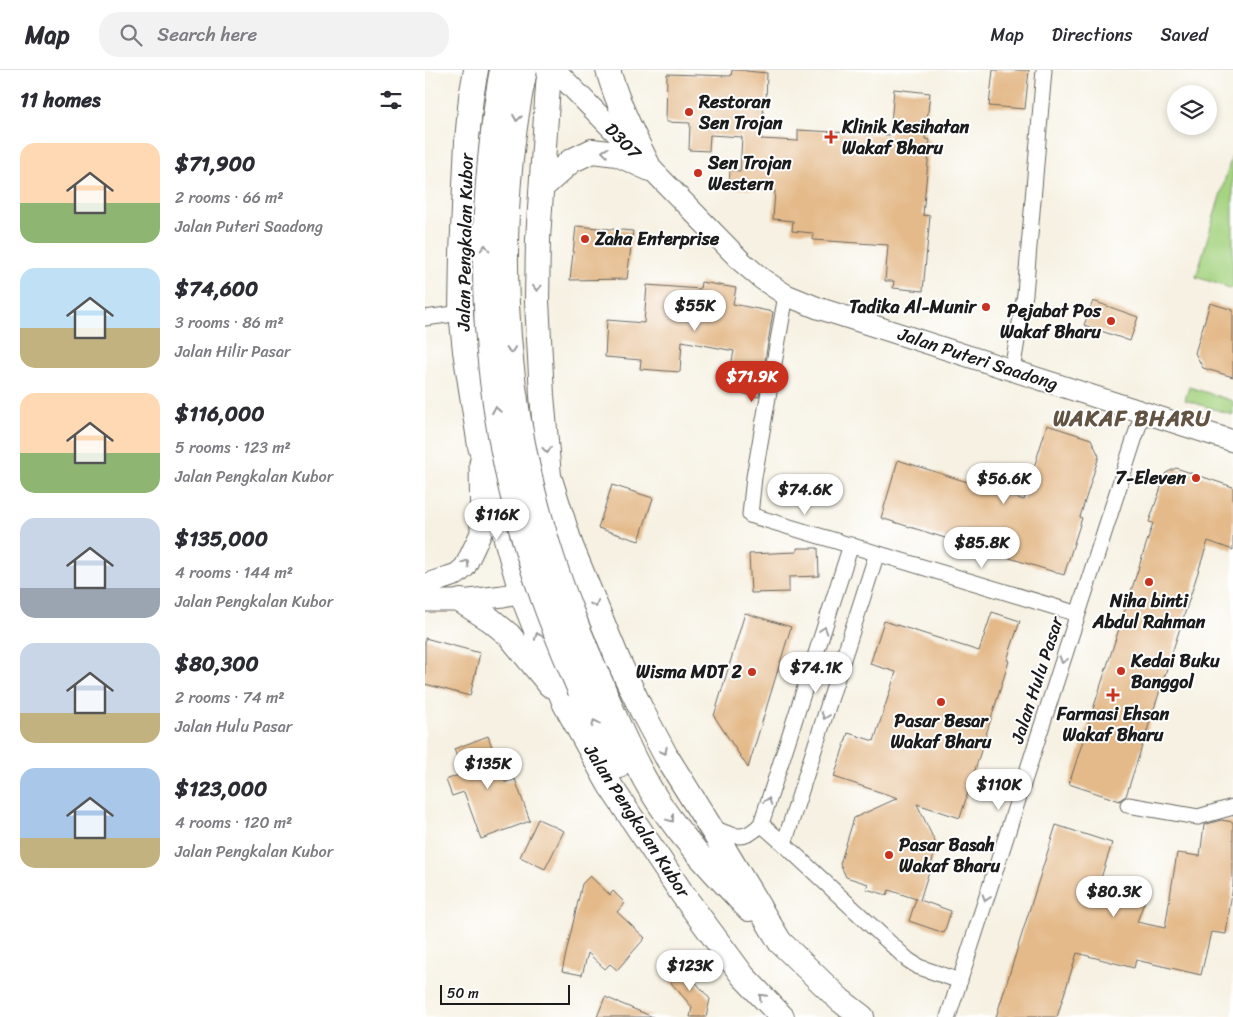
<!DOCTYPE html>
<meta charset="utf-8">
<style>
body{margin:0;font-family:Sriracha,sans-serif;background:#f2f2f3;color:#2b2b33;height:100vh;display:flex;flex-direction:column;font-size:19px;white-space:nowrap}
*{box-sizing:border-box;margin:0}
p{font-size:16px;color:#7c7c81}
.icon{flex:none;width:28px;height:28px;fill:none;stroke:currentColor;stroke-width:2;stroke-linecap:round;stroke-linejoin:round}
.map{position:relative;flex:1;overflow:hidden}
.details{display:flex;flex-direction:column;background:#fff;width:425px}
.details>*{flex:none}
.controls{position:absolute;left:742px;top:15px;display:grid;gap:10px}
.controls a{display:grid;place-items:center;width:50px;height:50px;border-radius:50%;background:#fff;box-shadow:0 2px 8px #0003;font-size:25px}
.scale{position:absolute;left:15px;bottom:12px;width:130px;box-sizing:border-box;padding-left:5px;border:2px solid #1c1c1c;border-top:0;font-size:14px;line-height:18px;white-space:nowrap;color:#1c1c1c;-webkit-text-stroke:4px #fff;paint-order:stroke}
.price{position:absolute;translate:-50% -42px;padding:0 11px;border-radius:18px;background:#fff;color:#222;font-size:16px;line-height:32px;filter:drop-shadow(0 1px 2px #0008)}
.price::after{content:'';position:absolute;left:50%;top:30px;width:15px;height:11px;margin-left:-8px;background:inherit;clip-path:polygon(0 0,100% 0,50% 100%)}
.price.active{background:#c8321e;color:#fff}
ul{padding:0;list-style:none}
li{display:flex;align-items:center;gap:15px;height:125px;padding:0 20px}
li span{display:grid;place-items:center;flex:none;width:140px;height:100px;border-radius:15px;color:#555}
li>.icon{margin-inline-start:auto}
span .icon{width:60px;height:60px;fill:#fffc;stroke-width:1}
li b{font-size:21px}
h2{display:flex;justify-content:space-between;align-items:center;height:60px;padding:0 20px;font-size:21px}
header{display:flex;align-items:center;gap:30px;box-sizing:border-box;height:70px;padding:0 25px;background:#fff;border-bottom:1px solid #e1e1e2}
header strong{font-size:24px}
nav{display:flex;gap:28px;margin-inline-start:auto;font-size:18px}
.search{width:350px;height:45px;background:#f2f2f3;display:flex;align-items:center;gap:12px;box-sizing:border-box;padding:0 18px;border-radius:20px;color:#7c7c81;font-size:19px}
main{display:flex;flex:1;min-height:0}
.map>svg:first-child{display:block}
.green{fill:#a5d381;stroke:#60784e}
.building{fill:#e4ba8a}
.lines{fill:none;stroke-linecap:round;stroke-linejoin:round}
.street-casing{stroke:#686761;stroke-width:17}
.secondary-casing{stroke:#686761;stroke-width:23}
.primary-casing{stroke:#686761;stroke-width:26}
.street{stroke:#fff;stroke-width:15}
.secondary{stroke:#fff;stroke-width:21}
.primary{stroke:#fff;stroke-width:24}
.primary-bridge-casing{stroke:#686761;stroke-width:26;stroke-linecap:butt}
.primary-bridge{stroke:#fff;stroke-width:24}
.oneway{stroke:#999}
.poi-dot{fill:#c8321e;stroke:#fff;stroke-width:2}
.labels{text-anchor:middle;stroke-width:4;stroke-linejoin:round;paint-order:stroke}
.poi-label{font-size:18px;font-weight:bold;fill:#1c1c1c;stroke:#fff;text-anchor:start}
.street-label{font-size:18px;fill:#1c1c1c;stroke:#fff}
.district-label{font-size:22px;font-weight:bold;letter-spacing:1px;fill:#625342;stroke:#fff}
</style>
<header>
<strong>Map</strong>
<div class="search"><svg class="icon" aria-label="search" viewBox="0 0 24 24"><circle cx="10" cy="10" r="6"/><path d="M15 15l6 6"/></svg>Search here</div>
<nav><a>Map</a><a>Directions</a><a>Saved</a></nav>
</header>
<main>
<section class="details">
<h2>11 homes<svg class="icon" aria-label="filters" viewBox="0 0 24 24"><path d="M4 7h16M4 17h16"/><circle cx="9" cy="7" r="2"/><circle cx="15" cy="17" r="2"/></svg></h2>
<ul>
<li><span style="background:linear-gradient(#ffd9b3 60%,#8fb573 0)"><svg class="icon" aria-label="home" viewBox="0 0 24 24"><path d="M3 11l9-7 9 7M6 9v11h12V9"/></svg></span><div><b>$71,900</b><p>2 rooms · 66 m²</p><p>Jalan Puteri Saadong</p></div></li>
<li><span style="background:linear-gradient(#bfe0f5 60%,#c2b280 0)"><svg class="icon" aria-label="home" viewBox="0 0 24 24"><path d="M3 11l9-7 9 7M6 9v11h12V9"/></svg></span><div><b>$74,600</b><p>3 rooms · 86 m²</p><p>Jalan Hilir Pasar</p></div></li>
<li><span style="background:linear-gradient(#ffd9b3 60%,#8fb573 0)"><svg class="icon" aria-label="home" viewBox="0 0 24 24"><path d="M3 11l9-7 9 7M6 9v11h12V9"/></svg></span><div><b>$116,000</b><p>5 rooms · 123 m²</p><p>Jalan Pengkalan Kubor</p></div></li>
<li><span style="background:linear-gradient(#c9d6e8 70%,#9aa5b1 0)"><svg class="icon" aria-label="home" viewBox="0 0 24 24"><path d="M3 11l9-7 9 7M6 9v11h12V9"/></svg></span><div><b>$135,000</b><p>4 rooms · 144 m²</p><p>Jalan Pengkalan Kubor</p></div></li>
<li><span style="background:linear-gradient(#c9d6e8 70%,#c2b280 0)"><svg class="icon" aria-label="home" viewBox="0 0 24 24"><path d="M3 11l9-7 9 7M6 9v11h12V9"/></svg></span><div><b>$80,300</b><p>2 rooms · 74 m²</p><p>Jalan Hulu Pasar</p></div></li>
<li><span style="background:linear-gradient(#a9c7e8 70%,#c2b280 0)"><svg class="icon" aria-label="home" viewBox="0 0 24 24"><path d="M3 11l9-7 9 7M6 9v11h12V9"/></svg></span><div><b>$123,000</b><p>4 rooms · 120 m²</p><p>Jalan Pengkalan Kubor</p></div></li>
</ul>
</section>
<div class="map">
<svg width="808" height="947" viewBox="0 0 808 947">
<rect width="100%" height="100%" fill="#fff"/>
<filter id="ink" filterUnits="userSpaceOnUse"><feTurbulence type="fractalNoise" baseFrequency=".02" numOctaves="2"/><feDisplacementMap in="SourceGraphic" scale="10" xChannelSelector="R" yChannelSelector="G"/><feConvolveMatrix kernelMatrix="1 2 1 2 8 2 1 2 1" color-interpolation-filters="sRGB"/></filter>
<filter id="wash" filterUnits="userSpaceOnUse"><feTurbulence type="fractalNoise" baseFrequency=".0096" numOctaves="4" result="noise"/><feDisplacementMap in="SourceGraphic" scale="20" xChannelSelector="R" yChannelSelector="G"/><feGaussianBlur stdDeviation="1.12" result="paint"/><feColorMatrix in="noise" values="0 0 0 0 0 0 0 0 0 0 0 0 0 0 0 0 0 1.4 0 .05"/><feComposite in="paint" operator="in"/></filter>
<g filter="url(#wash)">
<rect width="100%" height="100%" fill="#f6f1e2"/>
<path class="green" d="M 808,82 L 808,219 L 771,207 Z
M 764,317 L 808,331 L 808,345 L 760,330 Z"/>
<g id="blocks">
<path class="building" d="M 307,0 L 321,0 L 321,1 L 342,3 L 341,32 L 339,32 L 336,69 L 373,71 L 373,60 L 465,65 L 469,19 L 505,23 L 500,69 L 505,70 L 498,145 L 505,146 L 498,221 L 468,218 L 469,211 L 460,211 L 463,175 L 388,170 L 388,163 L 367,161 L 368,151 L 348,149 L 350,121 L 304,118 L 305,100 L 315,101 L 317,67 L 285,65 L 284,81 L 264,80 L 265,53 L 241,52 L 242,4 L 306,6 Z
M 568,0 L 604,0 L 600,39 L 564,36 Z
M 151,156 L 208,161 L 202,209 L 145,210 Z
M 276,212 L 311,218 L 308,234 L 348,242 L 334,327 L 301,320 L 309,281 L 257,271 L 255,302 L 215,299 L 216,290 L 180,287 L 182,250 L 219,253 L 222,215 L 275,219 Z
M 668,231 L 713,247 L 705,271 L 659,255 Z
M 785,233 L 808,240 L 808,307 L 778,298 L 770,283 Z
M 622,355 L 666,369 L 674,386 L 655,447 L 657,448 L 639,505 L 456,448 L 473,390 L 599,430 Z
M 751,398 L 808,417 L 808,480 L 783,471 L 701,726 L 696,729 L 695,731 L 644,714 L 728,453 L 724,452 L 741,403 Z
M 187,415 L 228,428 L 214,471 L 173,458 Z
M 372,478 L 393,478 L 394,506 L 364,507 L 364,522 L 326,523 L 324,484 L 372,482 Z
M 567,542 L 595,551 L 582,590 L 584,591 L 535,748 L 492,734 L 512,776 L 495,830 L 526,841 L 519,863 L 484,851 L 491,829 L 464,820 L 462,825 L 441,819 L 443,814 L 421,807 L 415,794 L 429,748 L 473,728 L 409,707 L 423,663 L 449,671 L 471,602 L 445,594 L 459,551 L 554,581 Z
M 320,543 L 366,557 L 323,698 L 289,646 Z
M 0,568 L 55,583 L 45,626 L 0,614 Z
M 63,666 L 80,712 L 90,709 L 105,751 L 56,769 L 39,722 L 27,726 L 21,710 L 38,703 L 29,679 Z
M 113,749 L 139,761 L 120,799 L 95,787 Z
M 796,750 L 808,752 L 808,815 L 801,864 L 786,862 L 776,905 L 711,890 L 709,898 L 652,883 L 632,947 L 571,947 L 631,755 L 687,773 L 676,808 L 721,827 L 712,852 L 740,858 L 752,783 L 775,786 L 779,755 Z
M 165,806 L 185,825 L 188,821 L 200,833 L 192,842 L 220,868 L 192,900 L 185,894 L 180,899 L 163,883 L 157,905 L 137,901 L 157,814 Z
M 255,894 L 285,929 L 281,947 L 265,947 L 267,937 L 241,907 Z
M 180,927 L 228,947 L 172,947 Z"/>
</g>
</g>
<g filter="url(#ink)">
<use href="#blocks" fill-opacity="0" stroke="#686761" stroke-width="1"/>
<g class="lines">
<g class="street-casing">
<path id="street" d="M 361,225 L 329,407 L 325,445 L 653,544
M 0,248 L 22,245 L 36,242
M 587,300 L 600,224 L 619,0
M 703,735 L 773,747 L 808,737
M 336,754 L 359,774 L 483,890 L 494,897 L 535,911
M 287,757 C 307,766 319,773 336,754 L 426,475
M 359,774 L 452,483
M 523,947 L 718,342"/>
</g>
<g class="secondary-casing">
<path id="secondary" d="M 130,0 L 317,192 L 337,209 L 361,225 L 393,238 L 808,371
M 0,515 L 32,504 L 40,497 L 56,463 L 55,393
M 0,531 L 36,531 L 78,526 L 96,522 L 110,514"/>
</g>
<g class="primary-casing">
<path id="primary" d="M 51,0 L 46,27 L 42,71 L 37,183 L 36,242 L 40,281 L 55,376 L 96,522 L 140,634 L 184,714 L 258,825 L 318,906 L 357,947
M 124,0 L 113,169 L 112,231 L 117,325 L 124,406 L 146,476 L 193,590 L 217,641 L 241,686 L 299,779 L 355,872 L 415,930 L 437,947
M 183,0 C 193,35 209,67 225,99
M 117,117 L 146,91 L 167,81 L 192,84 L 225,99
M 36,531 L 66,550 L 84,565 L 125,615
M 176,613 C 190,648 205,684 224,717 C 251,763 288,801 324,839
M 155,621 L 192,697"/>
</g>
<use href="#street" class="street"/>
<use href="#secondary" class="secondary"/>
<use href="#primary" class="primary"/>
<g class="primary-bridge-casing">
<path id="primary-bridge" d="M 77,0 C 71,30 68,60 65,90 C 50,237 68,387 117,526 C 128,558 142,590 155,621
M 100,0 C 68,151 77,324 122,471 C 137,520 155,566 176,613"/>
</g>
<use href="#primary-bridge" class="primary-bridge"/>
</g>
<defs><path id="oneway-chevron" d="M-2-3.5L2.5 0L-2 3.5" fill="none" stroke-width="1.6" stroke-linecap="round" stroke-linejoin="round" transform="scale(1.25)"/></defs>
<g class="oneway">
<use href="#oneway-chevron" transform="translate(92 48) rotate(99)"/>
<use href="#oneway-chevron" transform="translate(180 82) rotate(-173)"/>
<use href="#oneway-chevron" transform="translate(60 178) rotate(-90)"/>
<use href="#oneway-chevron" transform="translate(112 218) rotate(91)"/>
<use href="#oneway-chevron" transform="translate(86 280) rotate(84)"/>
<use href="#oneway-chevron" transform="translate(71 340) rotate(-99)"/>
<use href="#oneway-chevron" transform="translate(122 380) rotate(85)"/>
<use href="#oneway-chevron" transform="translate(41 493) rotate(-58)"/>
<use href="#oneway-chevron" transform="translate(170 534) rotate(68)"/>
<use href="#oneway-chevron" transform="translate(399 560) rotate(-72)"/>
<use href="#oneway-chevron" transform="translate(113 566) rotate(-111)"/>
<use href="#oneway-chevron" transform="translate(638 590) rotate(108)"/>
<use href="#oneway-chevron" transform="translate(400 646) rotate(108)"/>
<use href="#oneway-chevron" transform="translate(170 653) rotate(-115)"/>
<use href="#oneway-chevron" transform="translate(239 681) rotate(62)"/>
<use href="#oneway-chevron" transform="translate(343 731) rotate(-72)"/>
<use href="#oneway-chevron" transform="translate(246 749) rotate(53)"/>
<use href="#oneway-chevron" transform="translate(561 828) rotate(108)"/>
<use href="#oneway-chevron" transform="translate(337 927) rotate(-133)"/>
</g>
</g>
<g class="poi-dot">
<circle cx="264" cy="42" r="5"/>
<path d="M403.5 59.5h5v5h5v5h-5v5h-5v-5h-5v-5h5z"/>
<circle cx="273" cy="103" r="5"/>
<circle cx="160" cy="169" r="5"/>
<circle cx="561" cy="237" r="5"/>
<circle cx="686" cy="251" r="5"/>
<circle cx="771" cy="408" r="5"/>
<circle cx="724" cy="512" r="5"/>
<circle cx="696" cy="601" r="5"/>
<circle cx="327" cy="602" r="5"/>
<path d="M685.5 617.5h5v5h5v5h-5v5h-5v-5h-5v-5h5z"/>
<circle cx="516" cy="632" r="5"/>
<circle cx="464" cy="785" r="5"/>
</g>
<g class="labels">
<g class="poi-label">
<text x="274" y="38">Restoran<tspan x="274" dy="21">Sen Trojan</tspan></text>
<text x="417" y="63">Klinik Kesihatan<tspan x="417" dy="21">Wakaf Bharu</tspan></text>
<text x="283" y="99">Sen Trojan<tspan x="283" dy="21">Western</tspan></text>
<text x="170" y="175">Zaha Enterprise</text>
<text x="551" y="243" text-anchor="end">Tadika Al-Munir</text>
<text x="676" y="247" text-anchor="end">Pejabat Pos<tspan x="676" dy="21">Wakaf Bharu</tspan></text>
<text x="761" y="414" text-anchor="end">7-Eleven</text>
<text x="724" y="537" text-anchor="middle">Niha binti<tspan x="724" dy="21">Abdul Rahman</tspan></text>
<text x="706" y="597">Kedai Buku<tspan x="706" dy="21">Banggol</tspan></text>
<text x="317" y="608" text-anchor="end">Wisma MDT 2</text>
<text x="688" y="650" text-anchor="middle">Farmasi Ehsan<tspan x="688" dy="21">Wakaf Bharu</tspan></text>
<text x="516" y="657" text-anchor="middle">Pasar Besar<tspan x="516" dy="21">Wakaf Bharu</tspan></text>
<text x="474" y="781">Pasar Basah<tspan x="474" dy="21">Wakaf Bharu</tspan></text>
</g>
<g class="street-label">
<text transform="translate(198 71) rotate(46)" y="6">D307</text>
<text transform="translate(40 172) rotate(-89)" y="6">Jalan Pengkalan Kubor</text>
<text transform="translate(553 289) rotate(18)" y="6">Jalan Puteri Saadong</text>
<text transform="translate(612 610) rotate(-72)" y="6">Jalan Hulu Pasar</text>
<text transform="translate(212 751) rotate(57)" y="6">Jalan Pengkalan Kubor</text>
</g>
<g class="district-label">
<text x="707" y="356">WAKAF BHARU</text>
</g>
</g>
</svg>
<div class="controls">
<a><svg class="icon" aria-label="layers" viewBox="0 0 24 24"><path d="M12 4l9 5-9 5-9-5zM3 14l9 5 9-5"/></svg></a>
</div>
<div class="scale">50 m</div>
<b class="price" style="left:270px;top:262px">$55K</b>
<b class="price active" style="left:327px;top:333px">$71.9K</b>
<b class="price" style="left:579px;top:435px">$56.6K</b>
<b class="price" style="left:380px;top:446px">$74.6K</b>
<b class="price" style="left:72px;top:471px">$116K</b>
<b class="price" style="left:557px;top:499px">$85.8K</b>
<b class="price" style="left:391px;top:624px">$74.1K</b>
<b class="price" style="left:63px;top:720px">$135K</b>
<b class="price" style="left:574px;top:741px">$110K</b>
<b class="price" style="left:689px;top:848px">$80.3K</b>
<b class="price" style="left:265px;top:922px">$123K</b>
</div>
</main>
